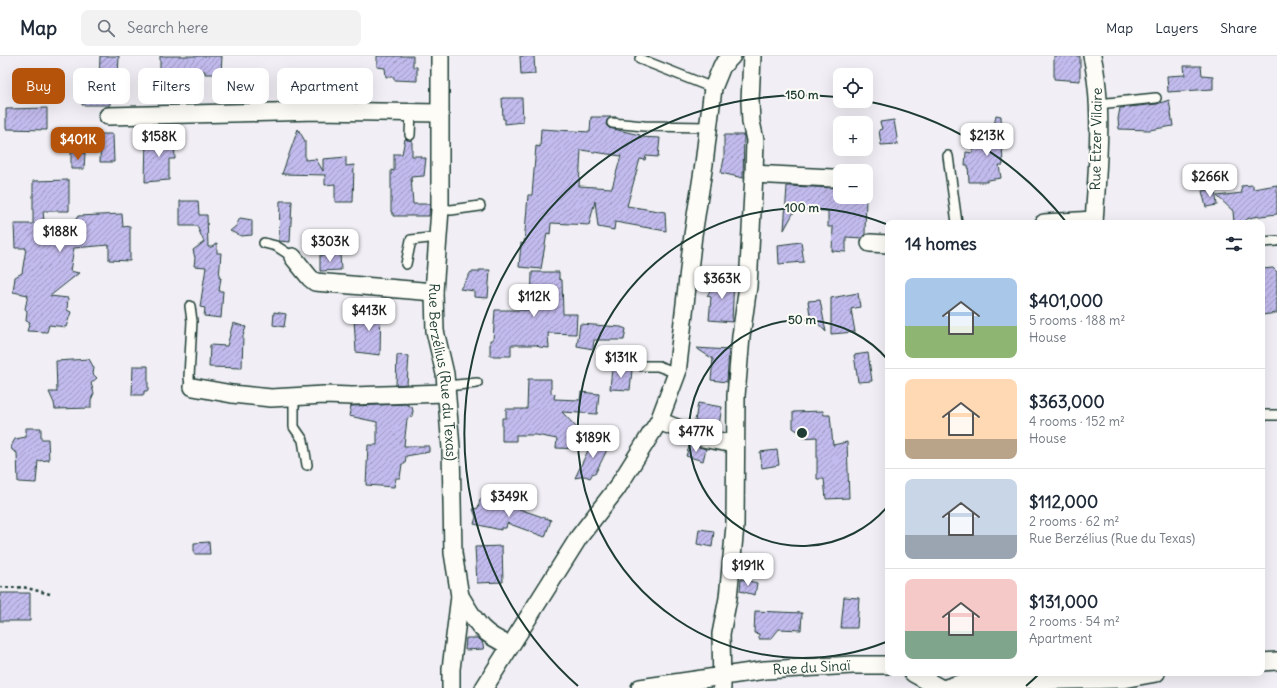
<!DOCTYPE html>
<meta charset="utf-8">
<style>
body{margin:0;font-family:Delius,sans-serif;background:#f2f2f3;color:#1f2937;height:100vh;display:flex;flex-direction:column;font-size:15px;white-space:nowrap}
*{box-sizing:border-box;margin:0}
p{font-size:13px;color:#747a83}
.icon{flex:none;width:22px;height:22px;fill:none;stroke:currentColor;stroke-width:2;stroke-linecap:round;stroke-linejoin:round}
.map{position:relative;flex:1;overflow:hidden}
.side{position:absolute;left:885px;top:164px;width:380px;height:456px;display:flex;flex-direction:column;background:#fff;border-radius:8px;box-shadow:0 4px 16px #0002}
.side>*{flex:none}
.banner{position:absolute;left:12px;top:12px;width:380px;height:36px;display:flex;gap:8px}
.controls{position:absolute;left:833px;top:12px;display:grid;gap:8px}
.controls a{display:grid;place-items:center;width:40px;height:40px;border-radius:8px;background:#fff;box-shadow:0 4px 16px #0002;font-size:20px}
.price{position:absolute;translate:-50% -34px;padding:0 9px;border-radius:8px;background:#fff;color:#222;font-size:13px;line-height:26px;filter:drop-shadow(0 1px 2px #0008)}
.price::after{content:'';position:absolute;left:50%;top:24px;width:12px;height:9px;margin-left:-6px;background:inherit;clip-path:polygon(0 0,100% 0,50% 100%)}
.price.active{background:#b45309;color:#fff}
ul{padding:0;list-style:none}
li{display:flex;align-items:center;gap:12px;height:100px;padding:0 20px}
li+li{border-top:1px solid #e0e1e3}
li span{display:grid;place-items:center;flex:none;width:112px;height:80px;border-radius:8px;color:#555}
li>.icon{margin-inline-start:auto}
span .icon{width:48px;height:48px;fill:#fffc;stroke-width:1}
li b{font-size:17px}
h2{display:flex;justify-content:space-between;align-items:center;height:48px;padding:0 20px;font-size:17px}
.pill{padding:0 14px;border-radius:8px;background:#fff;box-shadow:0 4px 16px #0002;font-size:14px;line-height:36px}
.pill.active{background:#b45309;color:#fff}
header{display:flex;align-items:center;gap:24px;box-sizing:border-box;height:56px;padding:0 20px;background:#fff;border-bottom:1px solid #e0e1e3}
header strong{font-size:19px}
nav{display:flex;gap:22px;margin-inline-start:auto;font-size:14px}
.search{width:280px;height:36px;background:#f2f2f3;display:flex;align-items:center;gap:10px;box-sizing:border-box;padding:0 14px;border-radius:8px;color:#747a83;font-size:15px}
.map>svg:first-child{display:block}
.building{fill:url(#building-hatch);stroke:#1f3d34;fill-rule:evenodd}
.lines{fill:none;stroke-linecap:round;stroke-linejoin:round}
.service-casing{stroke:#1f3d34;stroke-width:12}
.minor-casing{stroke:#1f3d34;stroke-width:20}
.path{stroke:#1f3d34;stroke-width:2.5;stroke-dasharray:3 3;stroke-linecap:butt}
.service{stroke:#fdfcf7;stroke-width:9}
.minor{stroke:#fdfcf7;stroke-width:17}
.ring{fill:none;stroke:#1f3d34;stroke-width:2}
.labels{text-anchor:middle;stroke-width:4;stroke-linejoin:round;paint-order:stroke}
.street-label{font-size:14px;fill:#1f3d34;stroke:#fdfcf7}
.centre{fill:#1f3d34;stroke:#fdfcf7;stroke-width:2}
.ring-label{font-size:12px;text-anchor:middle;font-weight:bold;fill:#1f3d34;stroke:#fdfcf7;stroke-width:4;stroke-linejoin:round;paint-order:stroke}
</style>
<header>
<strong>Map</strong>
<div class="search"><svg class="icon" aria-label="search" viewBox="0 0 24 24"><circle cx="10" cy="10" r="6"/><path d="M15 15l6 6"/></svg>Search here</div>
<nav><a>Map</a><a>Layers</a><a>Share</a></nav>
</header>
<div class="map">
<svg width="1277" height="632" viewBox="0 0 1277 632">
<defs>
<pattern id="building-hatch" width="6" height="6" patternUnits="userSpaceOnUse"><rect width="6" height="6" fill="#c2bbed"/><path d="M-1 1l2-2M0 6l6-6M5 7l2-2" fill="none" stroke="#9d99c1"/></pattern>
</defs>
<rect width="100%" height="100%" fill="#f1eff5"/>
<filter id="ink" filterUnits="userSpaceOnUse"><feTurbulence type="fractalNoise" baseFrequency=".025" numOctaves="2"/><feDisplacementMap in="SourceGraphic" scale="8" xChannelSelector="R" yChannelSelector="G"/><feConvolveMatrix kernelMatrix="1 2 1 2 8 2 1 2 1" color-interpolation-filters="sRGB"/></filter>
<g filter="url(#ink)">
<path class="building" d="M 100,0 L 119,0 L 117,41 L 110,41 L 110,49 L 82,49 L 82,29 L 99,29 Z
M 160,0 L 222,0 L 221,18 L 205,18 L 205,15 L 180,14 L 177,20 L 160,20 Z
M 377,0 L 413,0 L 413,11 L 417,11 L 417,25 L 394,24 L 394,21 L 386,21 L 385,12 L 377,11 Z
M 520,0 L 534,0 L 535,18 L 521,19 Z
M 1054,0 L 1080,0 L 1080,25 L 1054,23 Z
M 1184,10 L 1201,10 L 1202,19 L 1213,20 L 1213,33 L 1168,36 L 1167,20 L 1185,19 Z
M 502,42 L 522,42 L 523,66 L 505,68 L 505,63 L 503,63 Z
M 1169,44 L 1173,70 L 1149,74 L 1119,73 L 1118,63 L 1120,52 L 1157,48 Z
M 47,52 L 47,74 L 6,73 L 6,53 Z
M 996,59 L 1001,60 L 1003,109 L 999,109 L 1001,122 L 988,124 L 987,126 L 969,126 L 968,109 L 965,109 L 966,96 L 973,97 L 974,87 L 991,87 Z
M 591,61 L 616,61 L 607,64 L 606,69 L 609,72 L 640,79 L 639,81 L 660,82 L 658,101 L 646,100 L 645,104 L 640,103 L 627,150 L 665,156 L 666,175 L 615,166 L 614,174 L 598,171 L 595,145 L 589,169 L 551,167 L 550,178 L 547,177 L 541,213 L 519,211 L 521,187 L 524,188 L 528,139 L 532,139 L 536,90 L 540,91 L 541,73 L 590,76 ZM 581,94 L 621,100 L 612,132 L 579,130 Z
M 894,64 L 898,88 L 881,89 L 879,74 L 882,73 L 880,66 Z
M 298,73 L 305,85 L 305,104 L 316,103 L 323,115 L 323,103 L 346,101 L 346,110 L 354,109 L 353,146 L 335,146 L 335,128 L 325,129 L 325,119 L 282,118 Z
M 101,78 L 113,78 L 114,106 L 100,106 Z
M 724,79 L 744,79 L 743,122 L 721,117 L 724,103 Z
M 146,81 L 174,81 L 175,103 L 169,103 L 169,124 L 145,126 Z
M 405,83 L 412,84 L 412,100 L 421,100 L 421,102 L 426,102 L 424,120 L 411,121 L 413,148 L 430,148 L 429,160 L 393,160 L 393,157 L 391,156 L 391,114 L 394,115 L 394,98 L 402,98 Z
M 71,97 L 85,97 L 84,113 L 71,113 Z
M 69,124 L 69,155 L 43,155 L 46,185 L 63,183 L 78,160 L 122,158 L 123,171 L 130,170 L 130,205 L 109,204 L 109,189 L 74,192 L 70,215 L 79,217 L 50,240 L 68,242 L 67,254 L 71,256 L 66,271 L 49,269 L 47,276 L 27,275 L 30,266 L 26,265 L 27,255 L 25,253 L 28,239 L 13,236 L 15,221 L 22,217 L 26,192 L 15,192 L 14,168 L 33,168 L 33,125 Z
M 1253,129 L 1253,133 L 1277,129 L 1277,158 L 1253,161 L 1247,163 L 1244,166 L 1234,167 L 1233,155 L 1217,140 L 1242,137 L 1241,130 Z
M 787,130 L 840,132 L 840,141 L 866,141 L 865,178 L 862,182 L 846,181 L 846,196 L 832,195 L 833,171 L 828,171 L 828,155 L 795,154 L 784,174 Z
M 1215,133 L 1217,149 L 1206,151 L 1202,135 Z
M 180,145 L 198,145 L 199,159 L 207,159 L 208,191 L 212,191 L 217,187 L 217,197 L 221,197 L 219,222 L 221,222 L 219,235 L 223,235 L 221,262 L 204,260 L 205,252 L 200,251 L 206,211 L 194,210 L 195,202 L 193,194 L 204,186 L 197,170 L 180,170 Z
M 280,145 L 292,145 L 290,186 L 279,185 Z
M 240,162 L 252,164 L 252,179 L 241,180 L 230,175 L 236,170 Z
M 315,177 L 328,177 L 328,194 L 315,194 Z
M 801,186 L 804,206 L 779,208 L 778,189 Z
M 340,198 L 341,214 L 320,215 L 320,199 Z
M 1273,212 L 1277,216 L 1277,257 L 1262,259 L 1262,213 Z
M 479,214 L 490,214 L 488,242 L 474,241 L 474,235 L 460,233 L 471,216 L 479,216 Z
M 532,216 L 559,216 L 559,223 L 562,224 L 563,258 L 577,258 L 576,278 L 548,277 L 549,292 L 539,291 L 537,289 L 511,289 L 511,300 L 490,300 L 490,284 L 493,284 L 495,254 L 531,254 Z
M 717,222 L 734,223 L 732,266 L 709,264 L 711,241 L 707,240 Z
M 858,237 L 860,251 L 851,253 L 855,276 L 831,278 L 831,242 Z
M 820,244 L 826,276 L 810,259 L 808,245 Z
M 381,247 L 380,299 L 356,296 L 354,263 L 370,262 L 370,248 Z
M 274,256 L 286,258 L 284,271 L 273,269 Z
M 233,267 L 246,271 L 243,280 L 242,312 L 209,311 L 210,289 L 227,290 Z
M 580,268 L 621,271 L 626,273 L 624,284 L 594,284 L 593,293 L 577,290 Z
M 696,292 L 729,294 L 727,326 L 711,324 L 713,303 Z
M 868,297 L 872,325 L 858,326 L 854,299 Z
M 397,299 L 409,300 L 407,328 L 396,329 Z
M 89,303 L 94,312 L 93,318 L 97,322 L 91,327 L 94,337 L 91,344 L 91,352 L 55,353 L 54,347 L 49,336 L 57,336 L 56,305 Z
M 133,310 L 148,310 L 148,335 L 144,335 L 144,339 L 132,339 Z
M 612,312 L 632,314 L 630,334 L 610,333 Z
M 528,323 L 551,323 L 551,337 L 555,338 L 554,343 L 580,344 L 581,336 L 599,338 L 597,358 L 562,356 L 579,374 L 581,393 L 556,392 L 557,383 L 536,379 L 516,379 L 516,385 L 502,385 L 502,362 L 506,362 L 506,353 L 527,353 Z
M 698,347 L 722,351 L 719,369 L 695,365 Z
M 406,348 L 412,351 L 413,355 L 412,360 L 407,363 L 404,390 L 429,390 L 429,396 L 406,400 L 405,408 L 402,408 L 400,422 L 396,422 L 394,431 L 366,429 L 368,389 L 377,389 L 377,366 L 349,360 L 351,350 Z
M 823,355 L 824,359 L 830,359 L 833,389 L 847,386 L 849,442 L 826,443 L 824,423 L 817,423 L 817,381 L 802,382 L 802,378 L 793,372 L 793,356 Z
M 26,372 L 41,372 L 41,383 L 48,383 L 49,404 L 38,405 L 36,427 L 18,426 L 17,397 L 12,394 L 11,390 L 15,383 L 26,381 Z
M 606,383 L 606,396 L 595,418 L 593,417 L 590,422 L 585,420 L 575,422 L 593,384 Z
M 690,388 L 706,393 L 703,405 L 686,400 Z
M 777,394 L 779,409 L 762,412 L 760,396 Z
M 480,443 L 508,449 L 551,464 L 545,481 L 507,467 L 506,472 L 501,472 L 501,474 L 474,468 L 476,461 L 473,453 L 478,452 Z
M 699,473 L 714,475 L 712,491 L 697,488 Z
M 209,486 L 210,498 L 194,498 L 194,487 Z
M 502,490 L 503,526 L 477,527 L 475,491 Z
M 741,523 L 757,527 L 755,539 L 740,535 Z
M 0,537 L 30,537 L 30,565 L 0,565 Z
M 844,541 L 859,542 L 857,572 L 841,572 Z
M 755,555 L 802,557 L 801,574 L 779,573 L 771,583 L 759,583 L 759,578 L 754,577 Z
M 466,582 L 477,582 L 482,585 L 484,593 L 465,594 Z"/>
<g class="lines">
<g class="service-casing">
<path id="service" d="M 640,3 L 713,32
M 1098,48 L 1156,42
M 612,67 L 644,70 L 708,71
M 410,79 L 411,56
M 948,100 L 957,167
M 440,153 L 451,154 L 480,150
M 1262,186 L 1277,185
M 264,187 L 276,190 L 293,201
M 406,208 L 411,184 L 438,181
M 190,250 L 192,265 L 189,321 L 190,330 L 193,331
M 642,310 L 658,310 L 677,317
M 446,330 L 477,327
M 294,342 L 294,371 L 303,384 L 307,409
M 1262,359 L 1277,359"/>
</g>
<g class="minor-casing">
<g id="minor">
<path id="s1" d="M 440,0 L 440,153 L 434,236 L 435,275 L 445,318 L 451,392 L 453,497 L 460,540 L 451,613 L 451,632"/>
<path d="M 1092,0 C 1104,51 1097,115 1094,167"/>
<path d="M 108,60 L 317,55 L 439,57"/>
<path d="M 754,118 L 832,122"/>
<path d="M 1044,167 L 1094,164"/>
<path d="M 870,187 L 888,188"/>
<path d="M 293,201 L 310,222 L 315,226 L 434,236"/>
<path d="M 193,331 L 232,338 L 271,342 L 324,339 L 352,340 L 446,337"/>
<path d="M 659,365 L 702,382 L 734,388"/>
<path d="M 460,540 C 476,566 480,577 509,589"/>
<path d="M 1262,606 L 1277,605"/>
<path d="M 913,617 L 940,632"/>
<path d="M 484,632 L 579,481 L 617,432 L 659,365 L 677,317 L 693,179 L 704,108 L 713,32 L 722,10 L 732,0"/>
<path id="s2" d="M 640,632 L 765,614 L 853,609 L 888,609"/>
<path d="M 722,632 L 721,578 L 728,542 L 735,470 L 736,340 L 741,280 L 748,230 L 754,118 L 755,84 L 751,66 L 750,46 L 752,0"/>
<path d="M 946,632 L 965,626 L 1123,623 L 1156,617"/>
</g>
</g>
<path class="path" d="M 0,531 L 10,532 L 23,531 L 50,538"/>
<use href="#service" class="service"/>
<use href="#minor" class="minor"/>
</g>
</g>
<g class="ring">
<path d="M888 450A113 113 0 1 1 888 304"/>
<path d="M886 586A225 225 0 1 1 886 168"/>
<path d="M1039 618A338 338 0 0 1 1026 630M578 630A338 338 0 0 1 837 41M866 45A338 338 0 0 1 1067 167"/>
</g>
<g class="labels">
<g class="street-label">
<text transform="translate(1096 83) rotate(-89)" y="5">Rue Etzer Vilaire</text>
<text dy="5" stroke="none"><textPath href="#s1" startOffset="317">Rue Berzélius (Rue du Texas)</textPath></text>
<text dy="5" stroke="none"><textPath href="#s2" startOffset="173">Rue du Sinaï</textPath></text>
</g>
</g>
<circle cx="802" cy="377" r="6" class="centre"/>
<g class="ring-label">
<text x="802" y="43">150 m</text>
<text x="802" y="156">100 m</text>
<text x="802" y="268">50 m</text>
</g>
</svg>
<div class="controls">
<a><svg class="icon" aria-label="locate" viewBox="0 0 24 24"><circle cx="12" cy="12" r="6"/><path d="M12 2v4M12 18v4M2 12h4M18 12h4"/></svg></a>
<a>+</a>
<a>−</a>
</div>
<b class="price" style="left:987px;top:101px">$213K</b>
<b class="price" style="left:159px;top:102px">$158K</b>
<b class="price active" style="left:78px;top:105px">$401K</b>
<b class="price" style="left:1210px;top:142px">$266K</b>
<b class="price" style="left:60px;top:197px">$188K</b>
<b class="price" style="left:330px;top:207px">$303K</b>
<b class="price" style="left:722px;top:244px">$363K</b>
<b class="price" style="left:534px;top:262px">$112K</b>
<b class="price" style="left:369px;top:276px">$413K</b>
<b class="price" style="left:621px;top:323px">$131K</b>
<b class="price" style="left:696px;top:397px">$477K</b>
<b class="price" style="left:593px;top:403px">$189K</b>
<b class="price" style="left:509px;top:462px">$349K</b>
<b class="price" style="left:748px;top:531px">$191K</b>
<div class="banner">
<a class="pill active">Buy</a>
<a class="pill">Rent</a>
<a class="pill">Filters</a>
<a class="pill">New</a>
<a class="pill">Apartment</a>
</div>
<section class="side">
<h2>14 homes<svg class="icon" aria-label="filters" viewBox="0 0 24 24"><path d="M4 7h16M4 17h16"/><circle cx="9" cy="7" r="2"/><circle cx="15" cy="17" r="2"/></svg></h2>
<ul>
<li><span style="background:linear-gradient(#a9c7e8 60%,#8fb573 0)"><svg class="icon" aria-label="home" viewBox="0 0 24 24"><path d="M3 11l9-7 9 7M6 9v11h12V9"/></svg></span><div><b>$401,000</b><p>5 rooms · 188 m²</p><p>House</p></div></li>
<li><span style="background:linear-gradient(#ffd9b3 75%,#b9a48a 0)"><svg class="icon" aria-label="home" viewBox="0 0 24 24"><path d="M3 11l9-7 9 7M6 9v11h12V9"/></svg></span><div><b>$363,000</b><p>4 rooms · 152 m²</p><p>House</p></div></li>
<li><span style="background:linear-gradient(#c9d6e8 70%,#9aa5b1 0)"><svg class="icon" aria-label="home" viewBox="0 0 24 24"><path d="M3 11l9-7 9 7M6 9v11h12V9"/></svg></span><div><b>$112,000</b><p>2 rooms · 62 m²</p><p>Rue Berzélius (Rue du Texas)</p></div></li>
<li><span style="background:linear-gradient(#f6c9c9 65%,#7fa58c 0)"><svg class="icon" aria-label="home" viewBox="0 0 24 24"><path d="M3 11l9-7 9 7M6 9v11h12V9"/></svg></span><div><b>$131,000</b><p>2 rooms · 54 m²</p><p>Apartment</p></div></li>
</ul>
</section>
</div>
